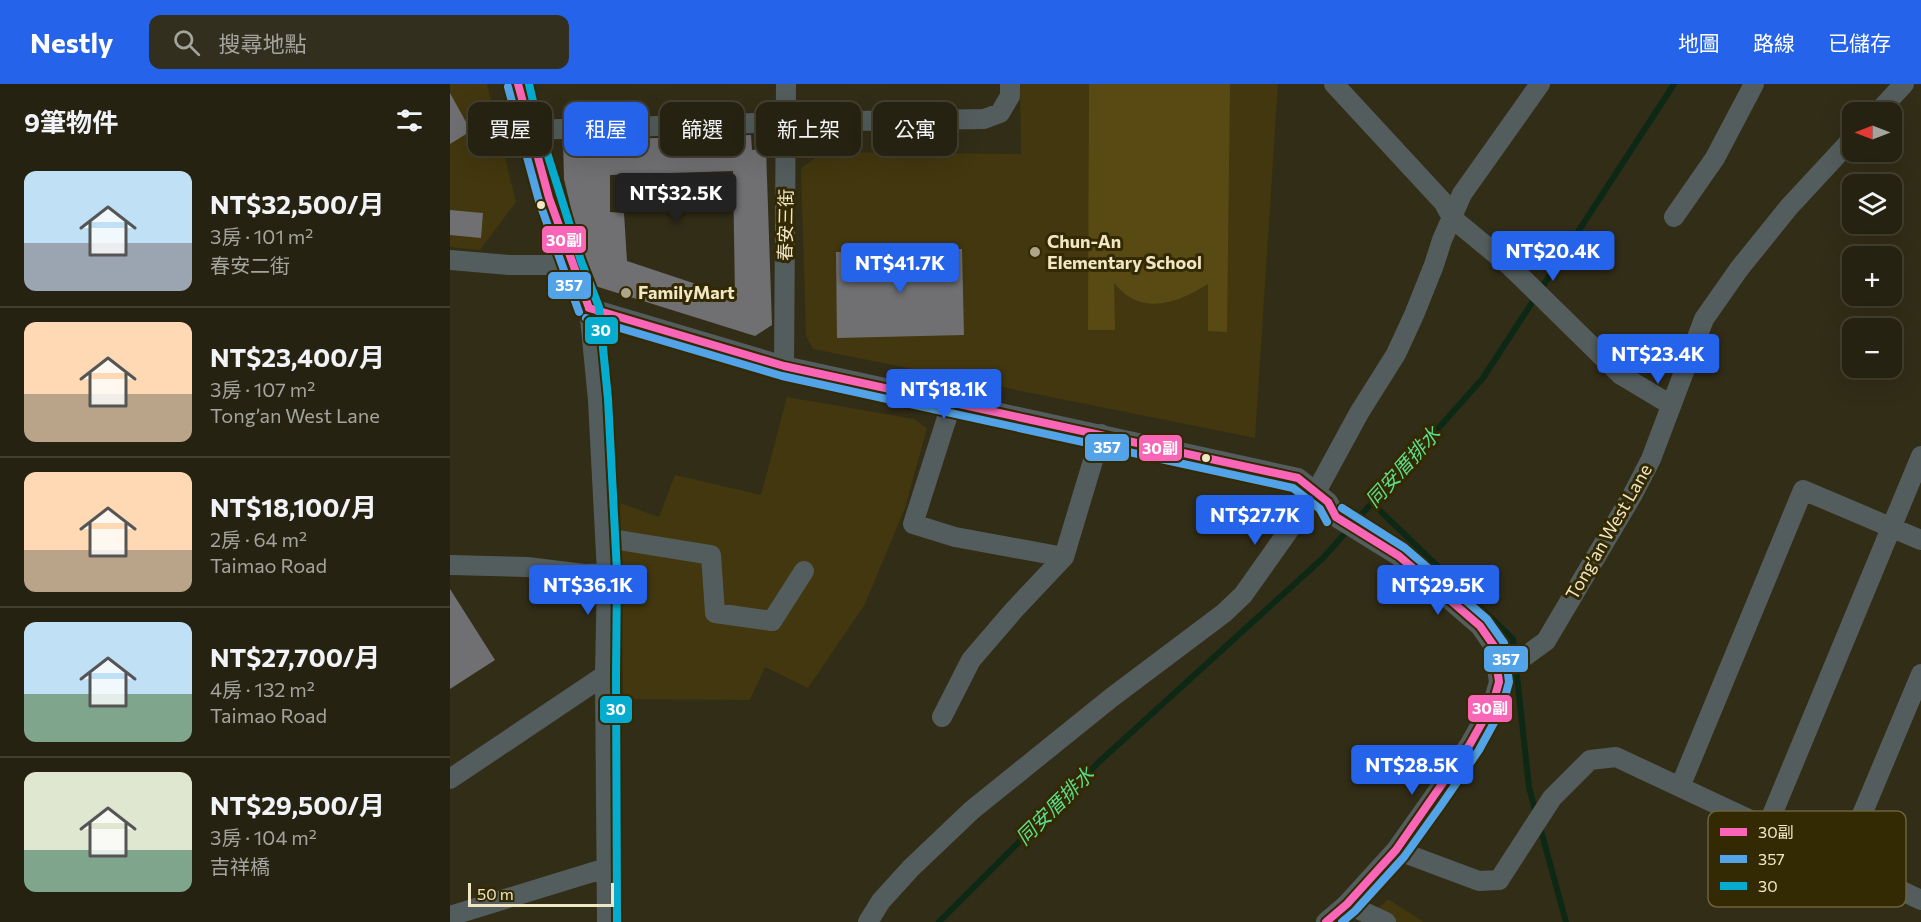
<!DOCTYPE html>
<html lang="zh-TW">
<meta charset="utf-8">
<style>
body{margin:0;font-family:Commissioner,"Noto Sans TC",sans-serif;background:#322f1f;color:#f1f3f6;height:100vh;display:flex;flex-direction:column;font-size:22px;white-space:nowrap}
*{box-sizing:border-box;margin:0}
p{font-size:20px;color:#a4a49f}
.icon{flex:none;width:33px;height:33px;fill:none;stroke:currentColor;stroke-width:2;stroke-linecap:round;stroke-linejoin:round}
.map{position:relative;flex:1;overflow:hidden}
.details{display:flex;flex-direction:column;background:#262211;width:450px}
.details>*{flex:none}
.top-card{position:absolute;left:18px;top:18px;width:570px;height:54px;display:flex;gap:12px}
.needle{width:39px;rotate:270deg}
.buttons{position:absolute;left:1392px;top:18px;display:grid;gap:12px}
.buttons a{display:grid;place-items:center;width:60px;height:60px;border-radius:12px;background:#262211;box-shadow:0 6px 24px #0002,0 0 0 2px #423f31;font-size:30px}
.scale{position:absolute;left:18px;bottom:15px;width:146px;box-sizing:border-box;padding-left:6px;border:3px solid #f1e7c5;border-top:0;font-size:16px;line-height:21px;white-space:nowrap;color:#f1e7c5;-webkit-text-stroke:4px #332902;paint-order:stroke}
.price{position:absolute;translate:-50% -51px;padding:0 14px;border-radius:6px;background:#2563eb;color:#fff;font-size:20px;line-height:39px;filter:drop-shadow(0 2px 3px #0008)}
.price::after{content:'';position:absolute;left:50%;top:36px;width:18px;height:14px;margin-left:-9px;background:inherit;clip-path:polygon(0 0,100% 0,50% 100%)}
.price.current{background:#222;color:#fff}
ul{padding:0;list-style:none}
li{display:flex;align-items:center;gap:18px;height:150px;padding:0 24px}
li+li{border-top:2px solid #423f31}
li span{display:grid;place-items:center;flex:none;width:168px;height:120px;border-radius:12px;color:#555}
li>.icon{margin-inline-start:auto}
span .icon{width:72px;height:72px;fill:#fffc;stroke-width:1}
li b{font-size:26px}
h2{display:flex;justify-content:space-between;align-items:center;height:72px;padding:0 24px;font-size:26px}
.pill{padding:0 21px;border-radius:12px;background:#262211;box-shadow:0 6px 24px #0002,0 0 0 2px #423f31;font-size:21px;line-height:54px}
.pill.current{background:#2563eb;color:#fff}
header{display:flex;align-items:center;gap:36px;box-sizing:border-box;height:84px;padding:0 30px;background:#2563eb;color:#fff}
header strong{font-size:28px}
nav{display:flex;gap:33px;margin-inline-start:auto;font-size:21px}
.search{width:420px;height:54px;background:#322f1f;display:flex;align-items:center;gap:15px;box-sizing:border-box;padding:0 21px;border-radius:12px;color:#a4a49f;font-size:22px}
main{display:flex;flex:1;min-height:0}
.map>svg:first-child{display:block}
.built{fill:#42370e}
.green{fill:#594a14}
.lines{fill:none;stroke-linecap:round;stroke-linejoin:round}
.stream{stroke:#0d2916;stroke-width:6}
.building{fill:#707072;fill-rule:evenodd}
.minor{stroke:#545d5d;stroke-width:20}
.bus-1-casing{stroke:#332902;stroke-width:12}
.bus-2-casing{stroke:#332902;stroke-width:12}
.bus-3-casing{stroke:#332902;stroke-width:12}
.bus-1{stroke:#fa66b7;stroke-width:8}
.bus-2{stroke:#53a3e8;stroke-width:8}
.bus-3{stroke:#06acd0;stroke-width:8}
.bus-dot{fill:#f1e7c5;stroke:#332902;stroke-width:2}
.poi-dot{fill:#aea688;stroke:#332902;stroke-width:2}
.labels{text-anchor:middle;stroke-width:6;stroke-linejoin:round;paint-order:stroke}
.street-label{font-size:18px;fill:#f1e7c5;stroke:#332902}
.poi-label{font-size:18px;font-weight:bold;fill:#f1e7c5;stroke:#332902;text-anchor:start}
.water-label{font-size:20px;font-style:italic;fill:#5cdd8e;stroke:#332902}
.key{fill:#332902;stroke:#6c623c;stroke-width:1.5}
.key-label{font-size:16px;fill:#f1e7c5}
.line-badge{stroke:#332902;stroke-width:2}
.badge-label{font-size:16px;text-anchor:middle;font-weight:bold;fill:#fff}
</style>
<header>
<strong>Nestly</strong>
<div class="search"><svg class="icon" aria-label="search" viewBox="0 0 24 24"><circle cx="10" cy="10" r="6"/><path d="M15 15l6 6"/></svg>搜尋地點</div>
<nav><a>地圖</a><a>路線</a><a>已儲存</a></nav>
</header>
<main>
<section class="details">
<h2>9筆物件<svg class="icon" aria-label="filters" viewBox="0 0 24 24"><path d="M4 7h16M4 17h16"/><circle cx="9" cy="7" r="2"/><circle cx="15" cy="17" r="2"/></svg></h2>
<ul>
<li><span style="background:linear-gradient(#bfe0f5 60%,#9aa5b1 0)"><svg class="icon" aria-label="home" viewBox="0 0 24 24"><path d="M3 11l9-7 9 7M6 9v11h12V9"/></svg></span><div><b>NT$32,500/月</b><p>3房 · 101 m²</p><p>春安二街</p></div></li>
<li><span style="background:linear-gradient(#ffd9b3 60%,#b9a48a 0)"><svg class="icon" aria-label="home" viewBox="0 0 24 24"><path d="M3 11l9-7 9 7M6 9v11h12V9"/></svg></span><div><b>NT$23,400/月</b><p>3房 · 107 m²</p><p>Tong’an West Lane</p></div></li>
<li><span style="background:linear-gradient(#ffd9b3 65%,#b9a48a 0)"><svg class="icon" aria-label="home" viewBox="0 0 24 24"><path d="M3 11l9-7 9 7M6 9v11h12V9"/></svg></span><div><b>NT$18,100/月</b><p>2房 · 64 m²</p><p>Taimao Road</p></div></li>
<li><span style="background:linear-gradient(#bfe0f5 60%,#7fa58c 0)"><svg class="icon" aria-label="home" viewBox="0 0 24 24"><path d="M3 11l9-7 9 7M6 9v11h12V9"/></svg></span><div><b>NT$27,700/月</b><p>4房 · 132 m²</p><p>Taimao Road</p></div></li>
<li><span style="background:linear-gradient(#dfe7d0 65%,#7fa58c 0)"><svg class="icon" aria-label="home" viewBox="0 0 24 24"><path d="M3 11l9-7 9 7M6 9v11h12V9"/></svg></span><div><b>NT$29,500/月</b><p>3房 · 104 m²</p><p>吉祥橋</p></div></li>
</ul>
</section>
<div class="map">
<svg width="1471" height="838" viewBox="0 0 1471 838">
<rect width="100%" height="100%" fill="#322d17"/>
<path class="built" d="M 0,0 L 37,0 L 66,118 L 30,166 L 0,163 Z
M 570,0 L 828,0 L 805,354 L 363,265 L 356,252 L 351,84 L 374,68 L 571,70 Z
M 337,313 L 464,335 L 477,344 L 455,424 L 415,520 L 358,604 L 315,583 L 300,616 L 173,615 L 170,419 L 209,433 L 225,391 L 311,411 Z
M 938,815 L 974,838 L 913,838 Z"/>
<path class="green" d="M 639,0 L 780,0 L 777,248 L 758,247 L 758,200 C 734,215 704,229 678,212 C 673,209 668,203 664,199 L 665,246 L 638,246 Z"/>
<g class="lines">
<path class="stream" d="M 922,419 L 1063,555 L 1079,703 L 1086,730
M 1090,743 L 1116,838
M 489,838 L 650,677 L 873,474 L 1033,294 L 1224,0"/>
</g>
<path class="building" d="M 0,9 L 21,47 L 0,60 Z
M 301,51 L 302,66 L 316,64 L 322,241 L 305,252 L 142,201 L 135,183 L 114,95 L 113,57 ZM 283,87 L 285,213 L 177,177 L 174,129 L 160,128 L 160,91 Z
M 0,126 L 33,129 L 31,154 L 0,151 Z
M 512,165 L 514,251 L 387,254 L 386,168 Z
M 0,505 L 45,576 L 0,605 Z"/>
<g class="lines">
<path class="minor" d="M 68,0 L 79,46 L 121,181 L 139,224 L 148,316 L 157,489 L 155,591 L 157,838
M 884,0 L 994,119 L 1002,134 L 1059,181 L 1171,291 L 1221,321
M 1428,28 L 1454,0
M 79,46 L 337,38 L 534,35 L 550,29 L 560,12 L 560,0
M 1224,133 L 1265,74 L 1304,0
M 0,176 L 59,181 L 121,181
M 139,224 L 334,282 L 848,394 L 878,418 L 886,433 L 949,472 L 1030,542 L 1044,562 L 1049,598 L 1043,619 L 1020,660 L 983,714 L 946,766 L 897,820 L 876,838
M 334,282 L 336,0
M 502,318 L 463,440 L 505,453 L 614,473
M 156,454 L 261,471 L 265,529 L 322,537 L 354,487
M 0,481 L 77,483 L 134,490 L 157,489
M 1048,581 L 1074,573 L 1096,557 L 1183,410 L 1201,375 L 1254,235 L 1289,185 L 1339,123 L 1402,55
M 492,633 L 521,576 L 564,526 L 614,473 L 651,350
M 0,695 L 155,591
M 1230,703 L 1353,406 L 1471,456
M 1317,743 L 1471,372
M 946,766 L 1029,797 L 1049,796 L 1102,714 L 1140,676 L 1166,673 L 1471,816
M 1392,778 L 1471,590
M 897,820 L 936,838
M 0,832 L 156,784
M 418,838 L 431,817 L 461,784 L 522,726 L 661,614 L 774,529 L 793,511 L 866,408 L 909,329 L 946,270 L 964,231 L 984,181 L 992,156 L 1012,110 L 1090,0"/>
<g class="bus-1-casing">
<path id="bus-1" d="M 68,0 L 99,114 L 139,224
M 139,224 L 334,282 L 848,394 L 878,418 L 886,433
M 876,838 L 897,820 L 946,766 L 1020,660 L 1043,619 L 1049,598 L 1044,562 L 1030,542 L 949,472 L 886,433"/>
</g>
<g class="bus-2-casing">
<path id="bus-2" d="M 58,3 L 89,117 L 129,228
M 136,234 L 332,292 L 843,404 L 870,425 L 877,438
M 892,424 L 955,464 L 1037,535 L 1054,559 L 1059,598 L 1052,624 L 1029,666 L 992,720 L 954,773 L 905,827 L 892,838"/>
</g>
<g class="bus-3-casing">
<path id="bus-3" d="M 79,0 L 89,43 L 131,177 L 149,223 L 158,315 L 167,488 L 166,591 L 167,838"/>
</g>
<use href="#bus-1" class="bus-1"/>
<use href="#bus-2" class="bus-2"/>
<use href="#bus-3" class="bus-3"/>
</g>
<g class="bus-dot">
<circle cx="91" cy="121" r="5"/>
<circle cx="756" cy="374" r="5"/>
</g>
<g class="poi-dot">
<circle cx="585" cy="168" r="6"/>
<circle cx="176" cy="209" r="6"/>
</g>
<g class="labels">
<g class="street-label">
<text transform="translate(336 141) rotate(-89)" y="6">春安三街</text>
<text transform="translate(1159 448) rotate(-60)" y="6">Tong’an West Lane</text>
</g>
<g class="poi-label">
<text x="597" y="164">Chun-An<tspan x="597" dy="21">Elementary School</tspan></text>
<text x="188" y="215">FamilyMart</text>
</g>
<g class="water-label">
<text transform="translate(953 383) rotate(-48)" y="7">同安厝排水</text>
<text transform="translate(605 722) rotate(-45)" y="7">同安厝排水</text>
</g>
</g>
<rect x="1258" y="727" width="198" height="96" rx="9" class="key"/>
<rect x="1270" y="744" width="27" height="8" fill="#fa66b7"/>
<rect x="1270" y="771" width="27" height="8" fill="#53a3e8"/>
<rect x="1270" y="798" width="27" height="8" fill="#06acd0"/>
<g class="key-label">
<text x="1308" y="754">30副</text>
<text x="1308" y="781">357</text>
<text x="1308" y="808">30</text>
</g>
<g class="line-badge">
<rect x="91" y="141" width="46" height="29" rx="6" fill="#fa66b7"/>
<rect x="97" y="187" width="45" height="29" rx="6" fill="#53a3e8"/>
<rect x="134" y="232" width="35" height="29" rx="6" fill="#06acd0"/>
<rect x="634" y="349" width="46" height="29" rx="6" fill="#53a3e8"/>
<rect x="688" y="350" width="45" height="28" rx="6" fill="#fa66b7"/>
<rect x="1033" y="561" width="46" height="28" rx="6" fill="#53a3e8"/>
<rect x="1017" y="610" width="46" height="29" rx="6" fill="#fa66b7"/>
<rect x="149" y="611" width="34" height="29" rx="6" fill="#06acd0"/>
</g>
<g class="badge-label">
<text x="114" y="162">30副</text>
<text x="119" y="207">357</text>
<text x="151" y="252">30</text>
<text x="657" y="369">357</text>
<text x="710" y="370">30副</text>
<text x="1056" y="581">357</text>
<text x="1040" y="630">30副</text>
<text x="166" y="631">30</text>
</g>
</svg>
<div class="buttons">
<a><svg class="needle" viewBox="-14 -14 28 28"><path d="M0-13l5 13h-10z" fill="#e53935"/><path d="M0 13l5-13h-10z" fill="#a4a49f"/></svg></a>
<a><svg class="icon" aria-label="layers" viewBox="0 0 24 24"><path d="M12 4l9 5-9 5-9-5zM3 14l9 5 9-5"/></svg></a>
<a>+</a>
<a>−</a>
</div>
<div class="scale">50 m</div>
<b class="price current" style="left:226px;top:140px">NT$32.5K</b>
<b class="price" style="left:1103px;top:198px">NT$20.4K</b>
<b class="price" style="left:450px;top:210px">NT$41.7K</b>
<b class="price" style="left:1208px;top:301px">NT$23.4K</b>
<b class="price" style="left:494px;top:336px">NT$18.1K</b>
<b class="price" style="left:805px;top:462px">NT$27.7K</b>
<b class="price" style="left:138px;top:532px">NT$36.1K</b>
<b class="price" style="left:988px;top:532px">NT$29.5K</b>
<b class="price" style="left:962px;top:712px">NT$28.5K</b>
<div class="top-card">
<a class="pill">買屋</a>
<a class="pill current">租屋</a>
<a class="pill">篩選</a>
<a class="pill">新上架</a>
<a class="pill">公寓</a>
</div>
</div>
</main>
